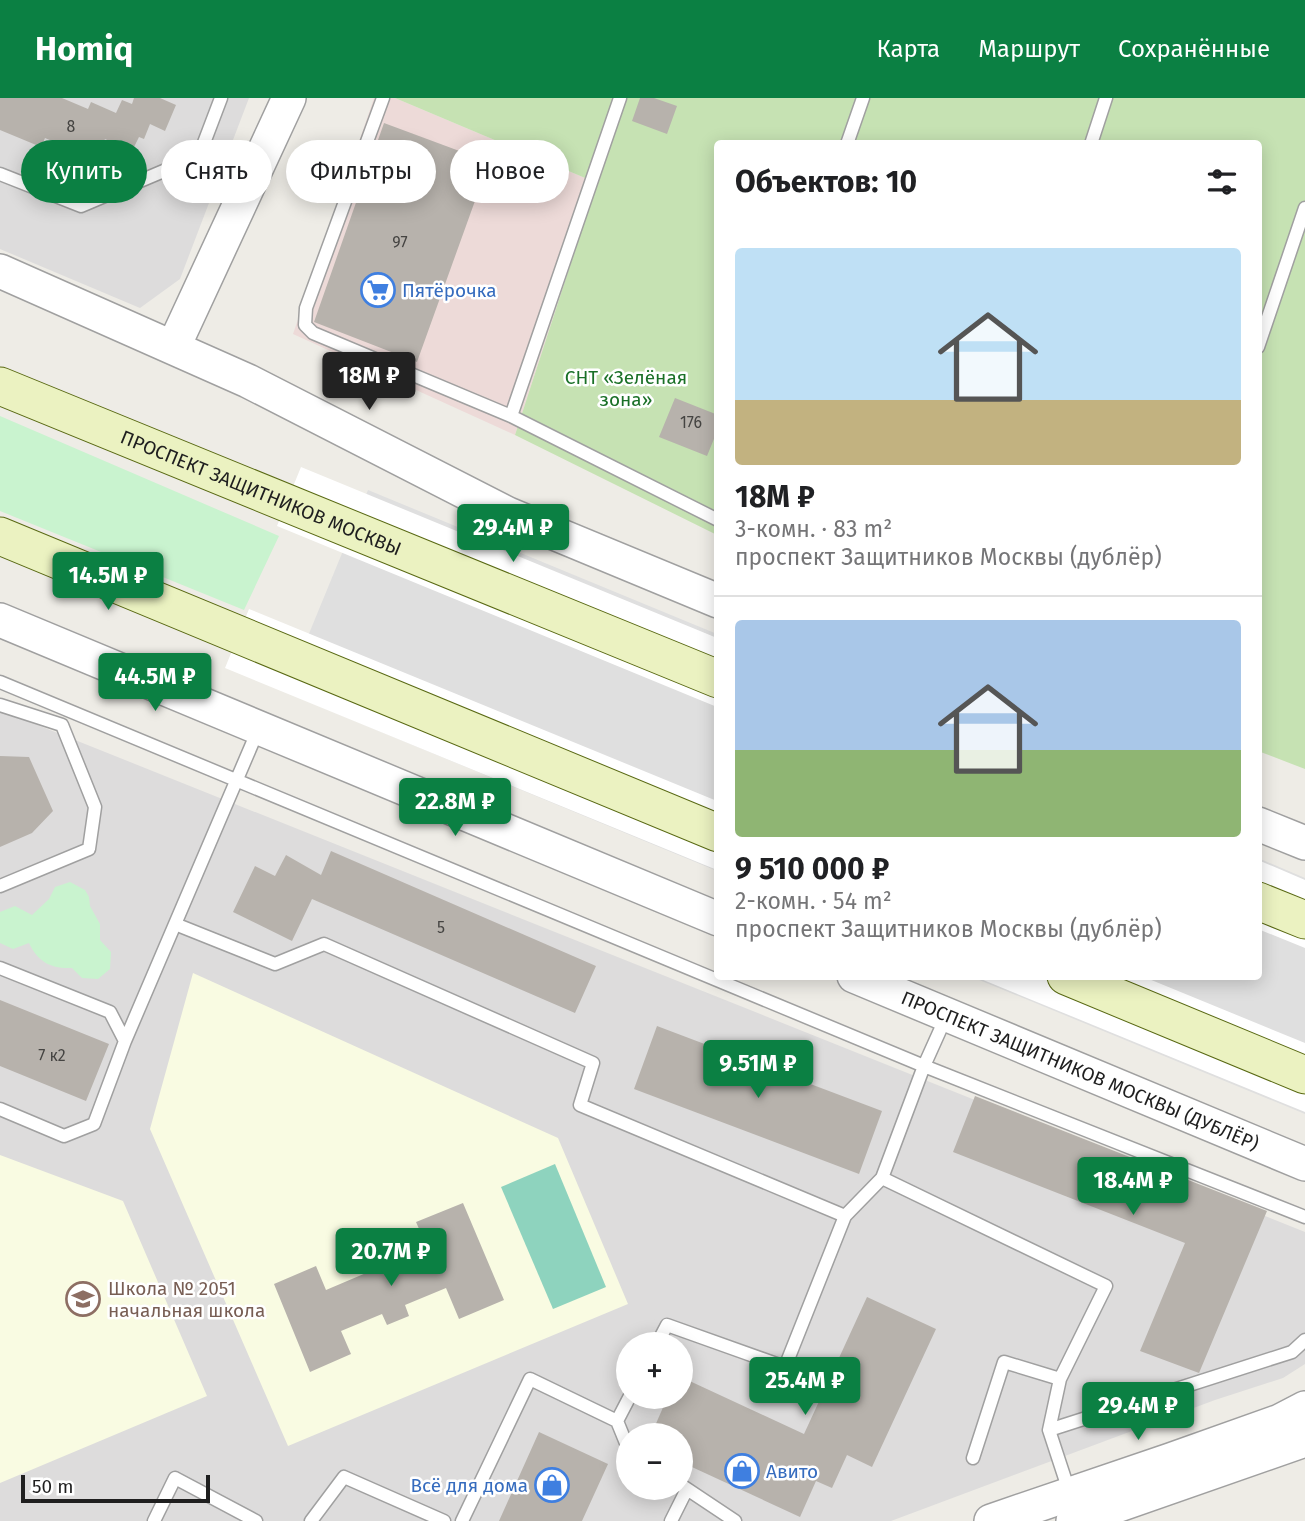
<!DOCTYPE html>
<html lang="ru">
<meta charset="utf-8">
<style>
body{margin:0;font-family:"Fira Sans",sans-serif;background:#f2f2f2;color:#202124;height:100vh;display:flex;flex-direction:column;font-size:26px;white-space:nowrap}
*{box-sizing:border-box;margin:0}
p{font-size:23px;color:#757577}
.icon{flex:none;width:38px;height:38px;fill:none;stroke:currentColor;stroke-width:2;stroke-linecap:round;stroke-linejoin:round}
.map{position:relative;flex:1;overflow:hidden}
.panel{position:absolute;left:714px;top:42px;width:548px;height:840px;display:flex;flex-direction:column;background:#fff;border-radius:7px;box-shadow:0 4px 18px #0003}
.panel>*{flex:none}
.hud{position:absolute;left:21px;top:42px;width:588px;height:63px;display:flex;gap:14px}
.tools{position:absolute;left:616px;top:1234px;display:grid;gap:14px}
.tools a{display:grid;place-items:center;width:77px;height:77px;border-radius:50%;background:#fff;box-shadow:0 4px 18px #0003;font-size:35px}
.scale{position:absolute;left:21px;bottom:18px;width:189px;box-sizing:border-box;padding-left:7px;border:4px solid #1f1f1f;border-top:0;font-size:19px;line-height:24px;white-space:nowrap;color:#1f1f1f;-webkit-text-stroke:5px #fff;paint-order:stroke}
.price{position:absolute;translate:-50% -60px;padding:0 16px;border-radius:7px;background:#0b8043;color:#fff;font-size:23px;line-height:46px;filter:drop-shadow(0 2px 4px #0008)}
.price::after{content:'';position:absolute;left:50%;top:42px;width:21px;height:16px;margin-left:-10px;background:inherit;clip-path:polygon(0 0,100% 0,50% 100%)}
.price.active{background:#222;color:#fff}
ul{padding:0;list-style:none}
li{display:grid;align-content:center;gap:14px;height:371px;padding:0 21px}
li+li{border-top:2px solid #e0e0e0}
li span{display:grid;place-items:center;height:217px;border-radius:7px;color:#555}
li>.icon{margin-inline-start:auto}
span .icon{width:126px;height:126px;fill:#fffc;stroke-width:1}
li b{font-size:30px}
h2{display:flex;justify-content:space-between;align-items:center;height:84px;padding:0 21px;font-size:30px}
.pill{padding:0 24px;border-radius:32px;background:#fff;box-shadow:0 4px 18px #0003;font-size:24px;line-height:63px}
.pill.active{background:#0b8043;color:#fff}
header{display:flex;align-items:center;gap:42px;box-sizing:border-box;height:98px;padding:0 35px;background:#0b8043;color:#fff}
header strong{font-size:33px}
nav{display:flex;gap:38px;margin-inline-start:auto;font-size:24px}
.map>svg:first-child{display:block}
.residential{fill:#dddcdc;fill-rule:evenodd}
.commercial{fill:#eddad8}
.education{fill:#f9fbe2}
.grass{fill:#c6e2b3}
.park{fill:#c9f3cf}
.pitch{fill:#8ed3be}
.parking{fill:#dfdfdf}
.pier{fill:#fff}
.building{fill:#b7b2ac}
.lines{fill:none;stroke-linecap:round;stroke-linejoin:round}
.service-casing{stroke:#a0a0a0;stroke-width:15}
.tertiary-casing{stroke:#a0a0a0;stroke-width:36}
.secondary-casing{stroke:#596913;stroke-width:39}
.service{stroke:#fff;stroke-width:12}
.tertiary{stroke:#fff;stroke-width:33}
.secondary{stroke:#ebf2c1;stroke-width:37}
.labels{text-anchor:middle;stroke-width:5;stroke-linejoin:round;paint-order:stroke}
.number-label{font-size:16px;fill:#454442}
.shop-label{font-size:19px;fill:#366cbe;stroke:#fff;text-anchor:start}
.park-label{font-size:19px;fill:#1a7027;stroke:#fff}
.street-label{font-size:19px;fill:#1f1f1f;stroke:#fff}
.education-label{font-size:19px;fill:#785e54;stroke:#fff;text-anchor:start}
</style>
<header>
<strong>Homiq</strong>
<nav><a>Карта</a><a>Маршрут</a><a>Сохранённые</a></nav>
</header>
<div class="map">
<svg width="1305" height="1423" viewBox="0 0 1305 1423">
<rect width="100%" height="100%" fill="#eeece6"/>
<path class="residential" d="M 0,0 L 249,0 L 180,181 L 140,210 L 0,151 Z
M 0,612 L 1305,1134 L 1305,1266 L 1283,1280 L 1215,1302 L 891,1423 L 0,1423 ZM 628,1246 L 681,1246 L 681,1298 L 628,1298 ZM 628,1337 L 681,1337 L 681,1390 L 628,1390 Z"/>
<path class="commercial" d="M 374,0 L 395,0 L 597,85 L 515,337 L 293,236 Z"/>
<path class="education" d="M 193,875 L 558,1040 L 628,1206 L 288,1348 L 150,1031 Z
M 0,1057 L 123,1103 L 207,1298 L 0,1385 Z"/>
<path class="grass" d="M 395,0 L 1305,0 L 1305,671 L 1258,653 L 1258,46 L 718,46 L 717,437 L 515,337 L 597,85 Z"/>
<path class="park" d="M 0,318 L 279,438 L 244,512 L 0,413 Z
M 70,784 L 85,792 L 89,799 L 90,808 L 100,826 L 100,842 L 111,854 L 110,871 L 98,881 L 82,880 L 72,870 C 51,871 38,864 29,845 L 13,851 L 0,845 L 0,814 L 15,808 L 32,817 L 49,801 L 55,789 Z"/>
<path class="pitch" d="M 555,1066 L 606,1189 L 553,1211 L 501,1089 Z"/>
<path class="parking" d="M 368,392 L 717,536 L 717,773 L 285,594 Z
M 1258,760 L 1305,780 L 1305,1016 L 972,879 L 1258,878 Z"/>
<path class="pier" d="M 301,369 L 717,540 L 717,609 L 277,428 Z
M 249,511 L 717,703 L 717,772 L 225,570 Z
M 1258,762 L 1305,782 L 1305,850 L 1258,831 Z
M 976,879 L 1144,879 L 1305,945 L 1305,1014 Z"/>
<path class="building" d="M 0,0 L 62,0 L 88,11 L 91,4 L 116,15 L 122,2 L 132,6 L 134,0 L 160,0 L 176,7 L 165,33 L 150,26 L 144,41 L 139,39 L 132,53 L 105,41 L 96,62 L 45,40 L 41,49 L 0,32 Z
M 640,0 L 654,0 L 677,8 L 667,36 L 632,23 Z
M 384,25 L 489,64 L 417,264 L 314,224 Z
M 675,300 L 718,317 L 718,331 L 707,358 L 659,339 Z
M 0,658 L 29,659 L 53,713 L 32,735 L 0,749 Z
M 331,753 L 596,868 L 575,915 L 312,801 L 292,843 L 233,814 L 255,768 L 275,778 L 286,757 L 321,777 Z
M 0,902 L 109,946 L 86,1003 L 0,968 Z
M 657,928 L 882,1013 L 859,1076 L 634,991 Z
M 975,998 L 1267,1113 L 1199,1275 L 1140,1253 L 1185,1145 L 953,1054 Z
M 463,1105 L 504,1202 L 459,1221 L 446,1190 L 405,1207 L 409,1218 L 387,1227 L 382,1216 L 341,1233 L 351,1256 L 310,1274 L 274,1186 L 316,1168 L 326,1192 L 366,1175 L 363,1168 L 386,1159 L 390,1167 L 428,1151 L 416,1124 Z
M 867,1199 L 936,1231 L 872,1369 L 847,1357 L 832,1390 L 816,1383 L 800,1419 L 681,1364 L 681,1337 L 651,1337 L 668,1298 L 681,1298 L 681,1279 L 804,1336 Z
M 539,1334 L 608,1366 L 582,1423 L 499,1423 Z"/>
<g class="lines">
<g class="service-casing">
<path id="service" d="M 383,0 L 306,210 L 305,227 L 313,235 L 511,318 L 718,422
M 847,46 L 863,0
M 1091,46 L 1106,0
M 0,76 L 81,108 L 199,58 L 221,0
M 1258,249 L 1305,110
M 511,318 L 620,0
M 0,584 L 924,968 L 1305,1119
M 0,607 L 62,627 L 95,709 L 89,751 L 0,788
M 175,826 L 275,866 L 324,846 L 593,965 L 580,1007 L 845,1118 L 882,1080
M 0,870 L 110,914 L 125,943 L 94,1026 L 64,1038 L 0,1011
M 946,919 L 924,968 L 882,1080 L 1106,1188 L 1060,1281 L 1004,1264 L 973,1360
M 125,943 L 258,632
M 657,1246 L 667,1227 L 785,1269 L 845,1118
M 617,1323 L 628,1350
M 1049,1332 L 1060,1281
M 681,1387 L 735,1423
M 1070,1396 L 1049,1332 L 1292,1254 L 1305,1242
M 154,1423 L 175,1380 L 256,1423
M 311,1423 L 344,1379 L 444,1423
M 462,1423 L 530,1281 L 617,1323 L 630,1298
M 671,1423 L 687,1391"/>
</g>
<g class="tertiary-casing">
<g id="tertiary">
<path d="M 0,173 L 248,283 L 508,416 L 718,503"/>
<path d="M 174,248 L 289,0"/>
<path d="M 0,522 L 718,821"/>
<path d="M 1258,726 L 1305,745"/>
<path id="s1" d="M 854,878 L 1305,1066"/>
<path d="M 991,1423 L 1170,1362 L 1280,1323 L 1305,1310"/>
<path d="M 1073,1423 L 1305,1342"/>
</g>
</g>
<g class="secondary-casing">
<g id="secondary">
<path id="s2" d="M 0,288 L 718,581"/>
<path d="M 0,438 L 718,735"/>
<path d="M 1258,803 L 1305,822"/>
<path d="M 1066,878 L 1305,977"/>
</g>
</g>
<use href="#service" class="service"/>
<use href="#tertiary" class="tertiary"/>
<use href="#secondary" class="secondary"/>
</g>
<defs>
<g id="supermarket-ring" transform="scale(1.75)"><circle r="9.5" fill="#fff" stroke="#3f7fe0" stroke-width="1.5"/><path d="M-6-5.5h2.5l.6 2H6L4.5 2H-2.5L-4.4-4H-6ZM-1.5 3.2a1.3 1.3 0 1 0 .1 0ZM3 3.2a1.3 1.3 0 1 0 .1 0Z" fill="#3f7fe0"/></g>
<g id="school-ring" transform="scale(1.75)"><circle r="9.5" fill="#fff" stroke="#8d6e63" stroke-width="1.5"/><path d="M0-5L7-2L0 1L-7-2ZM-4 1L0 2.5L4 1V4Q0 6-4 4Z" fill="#8d6e63"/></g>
<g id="shop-ring" transform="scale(1.75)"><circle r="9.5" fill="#fff" stroke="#3f7fe0" stroke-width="1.5"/><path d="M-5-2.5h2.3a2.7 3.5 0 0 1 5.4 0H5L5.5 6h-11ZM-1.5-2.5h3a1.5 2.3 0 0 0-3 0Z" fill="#3f7fe0"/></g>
</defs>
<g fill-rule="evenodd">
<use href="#supermarket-ring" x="378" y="192"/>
<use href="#school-ring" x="83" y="1201"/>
<use href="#shop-ring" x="742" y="1373"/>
<use href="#shop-ring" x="552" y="1387"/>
</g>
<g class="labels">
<g class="number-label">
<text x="71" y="34">8</text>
<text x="400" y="150">97</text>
<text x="691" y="330">176</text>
<text x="441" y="835">5</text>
<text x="52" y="963">7 к2</text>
</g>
<g class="shop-label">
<text x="402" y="199">Пятёрочка</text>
<text x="766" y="1380">Авито</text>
<text x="528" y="1394" text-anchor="end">Всё для дома</text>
</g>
<g class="park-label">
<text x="626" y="286">СНТ «Зелёная<tspan x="626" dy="22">зона»</tspan></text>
</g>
<g class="street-label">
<text dy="7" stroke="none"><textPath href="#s2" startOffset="282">ПРОСПЕКТ ЗАЩИТНИКОВ МОСКВЫ</textPath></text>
<text dy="7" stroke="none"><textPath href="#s1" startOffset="245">ПРОСПЕКТ ЗАЩИТНИКОВ МОСКВЫ (ДУБЛЁР)</textPath></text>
</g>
<g class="education-label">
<text x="108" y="1197">Школа № 2051<tspan x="108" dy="22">начальная школа</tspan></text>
</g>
</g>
</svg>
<div class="tools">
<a>+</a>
<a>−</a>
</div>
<div class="scale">50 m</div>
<b class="price active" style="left:369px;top:314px">18M ₽</b>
<b class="price" style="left:513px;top:466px">29.4M ₽</b>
<b class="price" style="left:108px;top:514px">14.5M ₽</b>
<b class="price" style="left:155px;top:615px">44.5M ₽</b>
<b class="price" style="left:455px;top:740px">22.8M ₽</b>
<b class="price" style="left:758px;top:1002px">9.51M ₽</b>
<b class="price" style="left:1133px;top:1119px">18.4M ₽</b>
<b class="price" style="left:391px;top:1190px">20.7M ₽</b>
<b class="price" style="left:805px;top:1319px">25.4M ₽</b>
<b class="price" style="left:1138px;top:1344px">29.4M ₽</b>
<div class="hud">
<a class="pill active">Купить</a>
<a class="pill">Снять</a>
<a class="pill">Фильтры</a>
<a class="pill">Новое</a>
</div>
<section class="panel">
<h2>Объектов: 10<svg class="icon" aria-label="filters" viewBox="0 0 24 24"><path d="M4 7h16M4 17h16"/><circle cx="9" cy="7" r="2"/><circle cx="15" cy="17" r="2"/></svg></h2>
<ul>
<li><span style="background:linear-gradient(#bfe0f5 70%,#c2b280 0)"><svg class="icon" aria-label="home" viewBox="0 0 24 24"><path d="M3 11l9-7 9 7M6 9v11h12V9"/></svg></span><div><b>18M ₽</b><p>3-комн. · 83 m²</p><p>проспект Защитников Москвы (дублёр)</p></div></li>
<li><span style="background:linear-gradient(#a9c7e8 60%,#8fb573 0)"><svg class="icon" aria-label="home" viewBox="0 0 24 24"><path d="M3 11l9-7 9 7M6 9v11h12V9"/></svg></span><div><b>9 510 000 ₽</b><p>2-комн. · 54 m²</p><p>проспект Защитников Москвы (дублёр)</p></div></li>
</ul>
</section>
</div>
